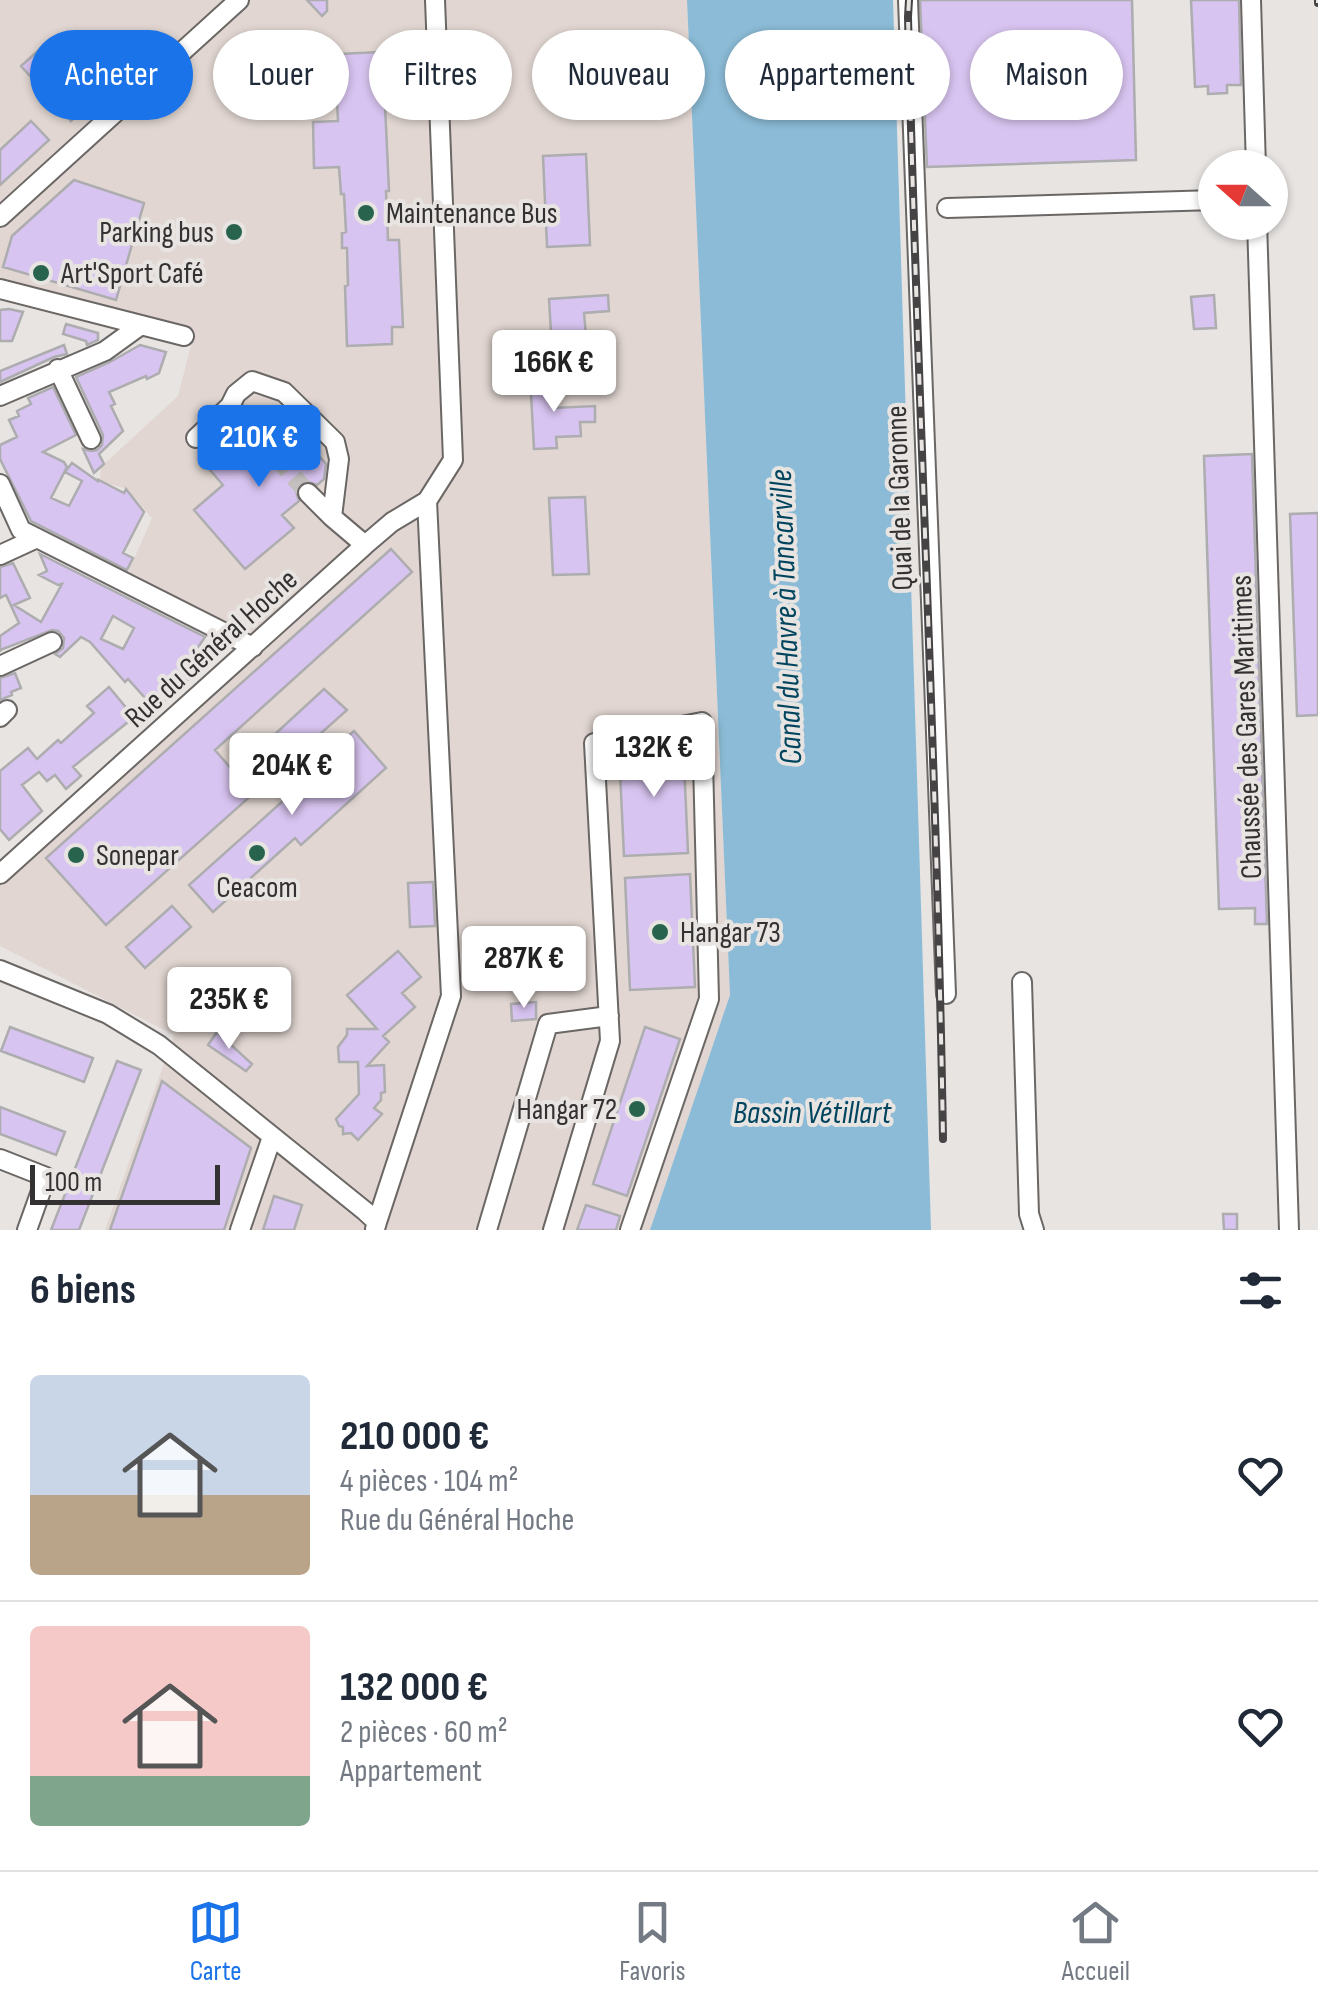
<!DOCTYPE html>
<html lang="fr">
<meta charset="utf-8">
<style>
body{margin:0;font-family:"Sofia Sans Condensed",sans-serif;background:#f6f6f7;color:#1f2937;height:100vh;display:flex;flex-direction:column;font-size:38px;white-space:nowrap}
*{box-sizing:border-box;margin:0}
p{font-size:32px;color:#747a83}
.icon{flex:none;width:55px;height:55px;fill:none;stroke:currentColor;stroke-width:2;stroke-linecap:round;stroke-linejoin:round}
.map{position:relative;height:1230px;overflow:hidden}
.details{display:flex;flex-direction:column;background:#fff;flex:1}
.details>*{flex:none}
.hud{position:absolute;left:30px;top:30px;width:1260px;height:90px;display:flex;gap:20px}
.needle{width:65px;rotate:291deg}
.fabs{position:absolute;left:1198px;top:150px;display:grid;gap:20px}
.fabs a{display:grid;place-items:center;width:90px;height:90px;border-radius:50%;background:#fff;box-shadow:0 2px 8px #0004;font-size:50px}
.scale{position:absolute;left:30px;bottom:25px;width:190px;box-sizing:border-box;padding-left:10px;border:5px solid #333131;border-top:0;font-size:28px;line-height:35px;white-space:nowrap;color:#333131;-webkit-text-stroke:8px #e7e4e2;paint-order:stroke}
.price{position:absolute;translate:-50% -85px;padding:0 22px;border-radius:10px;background:#fff;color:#222;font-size:32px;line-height:65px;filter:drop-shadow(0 2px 5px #0008)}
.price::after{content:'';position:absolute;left:50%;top:60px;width:30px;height:22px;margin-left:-15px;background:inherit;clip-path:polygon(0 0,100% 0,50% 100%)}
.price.current{background:#1a73e8;color:#fff}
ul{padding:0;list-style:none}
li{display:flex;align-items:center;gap:30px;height:250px;padding:0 30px}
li+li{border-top:2px solid #e0e1e3}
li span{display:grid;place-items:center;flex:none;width:280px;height:200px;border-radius:10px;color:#555}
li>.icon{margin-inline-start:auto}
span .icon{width:120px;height:120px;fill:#fffc;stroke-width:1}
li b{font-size:42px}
h2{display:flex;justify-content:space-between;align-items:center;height:120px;padding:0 30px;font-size:42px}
.pill{padding:0 35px;border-radius:45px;background:#fff;box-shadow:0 2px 8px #0004;font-size:35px;line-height:90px}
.pill.current{background:#1a73e8;color:#fff}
.tabs{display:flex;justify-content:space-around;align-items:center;height:140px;border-top:2px solid #e0e1e3;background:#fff;font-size:28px;color:#747a83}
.tabs a{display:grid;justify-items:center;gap:5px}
.tabs .current{color:#1a73e8}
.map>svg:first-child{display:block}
.built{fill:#e1d6d1}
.water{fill:#8bbbd6}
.building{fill:#d8c4f0;stroke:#adacaf;stroke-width:2.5;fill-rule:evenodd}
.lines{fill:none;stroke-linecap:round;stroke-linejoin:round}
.minor-tunnel{stroke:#c3c0bf;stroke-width:18;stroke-dasharray:18 9;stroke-linecap:butt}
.minor-casing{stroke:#6a6765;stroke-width:22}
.minor{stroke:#fff;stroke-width:18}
.rail-casing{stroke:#454343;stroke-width:8}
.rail{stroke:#e7e4e2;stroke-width:4;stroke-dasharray:11;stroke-linecap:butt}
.poi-dot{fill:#27634d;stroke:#e7e4e2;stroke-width:4}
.labels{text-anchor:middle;stroke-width:8;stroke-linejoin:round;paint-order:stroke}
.poi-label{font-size:30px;fill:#333131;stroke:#e7e4e2;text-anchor:start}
.street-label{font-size:30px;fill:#333131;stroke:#e7e4e2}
.water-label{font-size:32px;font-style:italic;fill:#00445e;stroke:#e7e4e2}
</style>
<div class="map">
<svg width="1318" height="1230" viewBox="0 0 1318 1230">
<rect width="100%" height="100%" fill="#e7e4e2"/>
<path class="built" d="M 0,0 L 687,0 L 730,995 L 650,1230 L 105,1230 L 174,1035 L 0,946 L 0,874 L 253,647 L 249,624 L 237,625 L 221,621 L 127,575 L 152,518 L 127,489 L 100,481 L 101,467 L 178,396 L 193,338 L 0,289 Z"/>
<path class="water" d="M 687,0 L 893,0 L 931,1230 L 650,1230 L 730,995 Z"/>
<path class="building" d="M 307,0 L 327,0 L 327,11 L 322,16 Z
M 920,0 L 1132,0 L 1136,160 L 927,167 Z
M 1191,0 L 1239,0 L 1241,85 L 1227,85 L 1227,93 L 1208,94 L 1208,86 L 1195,87 Z
M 50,40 L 100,94 L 71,121 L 21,66 Z
M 380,52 L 380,62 L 383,62 L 389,191 L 386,191 L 388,240 L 399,240 L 403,327 L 392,327 L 392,344 L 347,346 L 345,286 L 348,285 L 347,248 L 342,248 L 342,233 L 346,232 L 344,194 L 341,194 L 339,167 L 314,168 L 313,122 L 338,121 L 335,64 L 339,64 L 339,54 Z
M 31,121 L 49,140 L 0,185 L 0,150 Z
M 586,154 L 590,245 L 547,247 L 543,156 Z
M 74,180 L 144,203 L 116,300 L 3,267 L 12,236 Z
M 608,295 L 609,311 L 584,313 L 587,347 L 552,349 L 549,299 Z
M 1214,295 L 1216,328 L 1194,329 L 1191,297 Z
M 9,309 L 23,312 L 12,341 L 0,341 L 0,310 Z
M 66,324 L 98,333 L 98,340 L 87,345 L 86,341 L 63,334 Z
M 64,345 L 67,354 L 54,357 L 0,382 L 0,371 Z
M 140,345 L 166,352 L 159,373 L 147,379 L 146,376 L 109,392 L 115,404 L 111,406 L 123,431 L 99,454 L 104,464 L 94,473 L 83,449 L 91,451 L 97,450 L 102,445 L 103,435 L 76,377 L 110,362 Z
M 552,374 L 554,408 L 595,406 L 595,422 L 580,422 L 581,436 L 556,437 L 557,448 L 534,449 L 530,376 Z
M 53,387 L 76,435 L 43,452 L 64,462 L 67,467 L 51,498 L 69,506 L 82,481 L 65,472 L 72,463 L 99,482 L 97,479 L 124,493 L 126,489 L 144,512 L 123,553 L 133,558 L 127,570 L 31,521 L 0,459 L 0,445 L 17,437 L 9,420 L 19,416 L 17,411 L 31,404 L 28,398 Z
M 282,414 L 326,464 L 324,479 L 317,485 L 306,481 L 299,485 L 296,491 L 299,501 L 282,515 L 294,528 L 245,569 L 194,510 L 223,485 L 204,463 L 237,433 L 253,448 L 266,447 L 270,440 L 267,428 Z
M 1252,454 L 1267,924 L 1255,924 L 1255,908 L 1219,909 L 1204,456 Z
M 585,497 L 589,574 L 553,575 L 549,498 Z
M 1318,513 L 1318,715 L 1297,716 L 1290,514 Z
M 391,549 L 412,572 L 215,750 L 234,772 L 324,689 L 347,710 L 106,925 L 46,858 Z
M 40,554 L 205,637 L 197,649 L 211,659 L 155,709 L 128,679 L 125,682 L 90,642 L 81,637 L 60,657 L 55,654 L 63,648 L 64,638 L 58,631 L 52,630 L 0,650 L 0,652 L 0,636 L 19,623 L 6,595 L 0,598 L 0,567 L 13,563 L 30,598 L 14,605 L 41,622 L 62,584 L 58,585 L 39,575 L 47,571 ZM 113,616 L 134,628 L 123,649 L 101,639 Z
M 15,673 L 21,688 L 11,692 L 12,695 L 0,700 L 0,678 Z
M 109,687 L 134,717 L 73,767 L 81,776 L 66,789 L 55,775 L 47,781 L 39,772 L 22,785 L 42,811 L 9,840 L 0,829 L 0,771 L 28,748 L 37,759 L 58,740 L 61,743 L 94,713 L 87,706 Z
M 354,731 L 386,768 L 301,845 L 295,838 L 213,912 L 189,885 L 284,800 L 281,796 Z
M 683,740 L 688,853 L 624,856 L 619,751 Z
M 690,874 L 695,987 L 630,990 L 625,878 Z
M 433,882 L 435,926 L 410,927 L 408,883 Z
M 172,906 L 191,927 L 145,968 L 126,947 Z
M 398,951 L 421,977 L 402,993 L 415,1007 L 383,1036 L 389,1042 L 367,1066 L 384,1065 L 385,1092 L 381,1093 L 381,1100 L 374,1108 L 382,1114 L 358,1140 L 351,1133 L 343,1134 L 343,1127 L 339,1126 L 336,1119 L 359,1094 L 358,1062 L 339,1062 L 338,1047 L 347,1035 L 347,1029 L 377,1029 L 347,995 Z
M 536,1002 L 536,1019 L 512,1021 L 511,1004 Z
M 10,1027 L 93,1058 L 84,1082 L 1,1051 Z
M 645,1027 L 680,1039 L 627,1196 L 593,1184 Z
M 217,1032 L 252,1064 L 246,1071 L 208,1045 Z
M 117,1061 L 141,1070 L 79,1230 L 51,1230 Z
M 162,1081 L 251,1148 L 224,1230 L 110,1230 Z
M 0,1107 L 65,1132 L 56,1155 L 0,1134 Z
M 274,1196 L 302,1205 L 294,1230 L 263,1230 Z
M 586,1205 L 620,1216 L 616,1230 L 577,1230 Z
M 1223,1214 L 1237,1214 L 1237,1230 L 1224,1230 Z"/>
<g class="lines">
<path class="minor-tunnel" d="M 258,437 L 308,493"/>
<g class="minor-casing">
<path id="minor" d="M 908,0 L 946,994
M 1251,0 L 1256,168
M 947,208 L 1215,200
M 0,217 L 239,0
M 1257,222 L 1289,1230
M 0,289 L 184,336
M 58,369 L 91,439
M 0,396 L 105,351 L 141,325
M 230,406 L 258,437
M 196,438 L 230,406 L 236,394 L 252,381 L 284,392 L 335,442 L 339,459 L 332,517 L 365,545
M 0,484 L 21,530 L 253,647
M 308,493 L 332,517
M 0,555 L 37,538
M 0,666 L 52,642
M 0,717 L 7,710
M 0,874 L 365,545 L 392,522 L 427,501 L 453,460 L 435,0
M 0,970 L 108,1014 L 159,1045 L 365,1211 L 377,1222 L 375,1229
M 1022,982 L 1029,1214 L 1034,1230
M 0,1159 L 46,1177 L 27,1230
M 377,1222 L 451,996 L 427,501
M 240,1230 L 272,1137
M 487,1230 L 548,1024 L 609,1016
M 553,1230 L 610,1041 L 594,743 L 702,722 L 709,999 L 630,1230"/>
</g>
<use href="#minor" class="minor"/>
<g class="rail-casing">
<path id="rail" d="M 909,0 L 908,17 C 917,391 937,765 943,1139
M 1318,0 L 1318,3"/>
</g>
<use href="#rail" class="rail"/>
</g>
<g class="poi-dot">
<circle cx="366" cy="213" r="10"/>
<circle cx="234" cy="232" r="10"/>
<circle cx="41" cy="273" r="10"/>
<circle cx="257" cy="853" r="10"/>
<circle cx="76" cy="855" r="10"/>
<circle cx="660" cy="932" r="10"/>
<circle cx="637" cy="1109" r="10"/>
</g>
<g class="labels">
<g class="poi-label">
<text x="386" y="223">Maintenance Bus</text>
<text x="214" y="242" text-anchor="end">Parking bus</text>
<text x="61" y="283">Art'Sport Café</text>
<text x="96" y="865">Sonepar</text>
<text x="257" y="897" text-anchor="middle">Ceacom</text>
<text x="680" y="942">Hangar 73</text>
<text x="617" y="1119" text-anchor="end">Hangar 72</text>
</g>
<g class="street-label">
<text transform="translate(899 498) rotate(-92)" y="10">Quai de la Garonne</text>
<text transform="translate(211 648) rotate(-42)" y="10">Rue du Général Hoche</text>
<text transform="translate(1246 727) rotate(-92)" y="10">Chaussée des Gares Maritimes</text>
</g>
<g class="water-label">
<text transform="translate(785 617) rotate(-92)" y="11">Canal du Havre à Tancarville</text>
<text x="812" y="1123">Bassin Vétillart</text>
</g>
</g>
</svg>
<div class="fabs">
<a><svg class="needle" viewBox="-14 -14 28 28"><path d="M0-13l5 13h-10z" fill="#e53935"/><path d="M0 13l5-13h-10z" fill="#747a83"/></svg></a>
</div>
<div class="scale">100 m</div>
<b class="price" style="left:554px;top:415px">166K €</b>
<b class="price current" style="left:259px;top:490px">210K €</b>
<b class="price" style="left:654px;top:800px">132K €</b>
<b class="price" style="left:292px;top:818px">204K €</b>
<b class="price" style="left:524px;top:1011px">287K €</b>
<b class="price" style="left:229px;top:1052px">235K €</b>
<div class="hud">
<a class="pill current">Acheter</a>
<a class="pill">Louer</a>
<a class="pill">Filtres</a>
<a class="pill">Nouveau</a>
<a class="pill">Appartement</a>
<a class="pill">Maison</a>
</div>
</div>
<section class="details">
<h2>6 biens<svg class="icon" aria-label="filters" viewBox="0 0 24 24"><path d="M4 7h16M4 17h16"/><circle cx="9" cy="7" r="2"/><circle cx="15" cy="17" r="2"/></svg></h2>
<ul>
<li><span style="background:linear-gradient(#c9d6e8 60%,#b9a48a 0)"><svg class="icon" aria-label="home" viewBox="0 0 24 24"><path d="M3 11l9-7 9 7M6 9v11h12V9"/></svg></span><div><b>210 000 €</b><p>4 pièces · 104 m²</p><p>Rue du Général Hoche</p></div><svg class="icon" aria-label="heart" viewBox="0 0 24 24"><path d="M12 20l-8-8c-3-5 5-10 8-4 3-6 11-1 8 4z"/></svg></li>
<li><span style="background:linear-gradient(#f6c9c9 75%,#7fa58c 0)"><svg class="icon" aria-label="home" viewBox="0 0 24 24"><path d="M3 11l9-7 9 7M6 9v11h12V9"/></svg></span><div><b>132 000 €</b><p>2 pièces · 60 m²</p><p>Appartement</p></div><svg class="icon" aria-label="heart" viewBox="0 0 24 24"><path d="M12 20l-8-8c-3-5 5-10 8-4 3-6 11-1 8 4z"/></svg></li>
</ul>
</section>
<nav class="tabs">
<a class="current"><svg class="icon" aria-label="map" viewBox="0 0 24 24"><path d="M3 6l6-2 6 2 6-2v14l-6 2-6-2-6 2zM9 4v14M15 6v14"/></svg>Carte</a>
<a><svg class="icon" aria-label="saved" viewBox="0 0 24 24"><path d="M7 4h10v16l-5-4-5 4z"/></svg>Favoris</a>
<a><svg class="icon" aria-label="home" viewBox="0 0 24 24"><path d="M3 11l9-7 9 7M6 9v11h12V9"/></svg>Accueil</a>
</nav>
